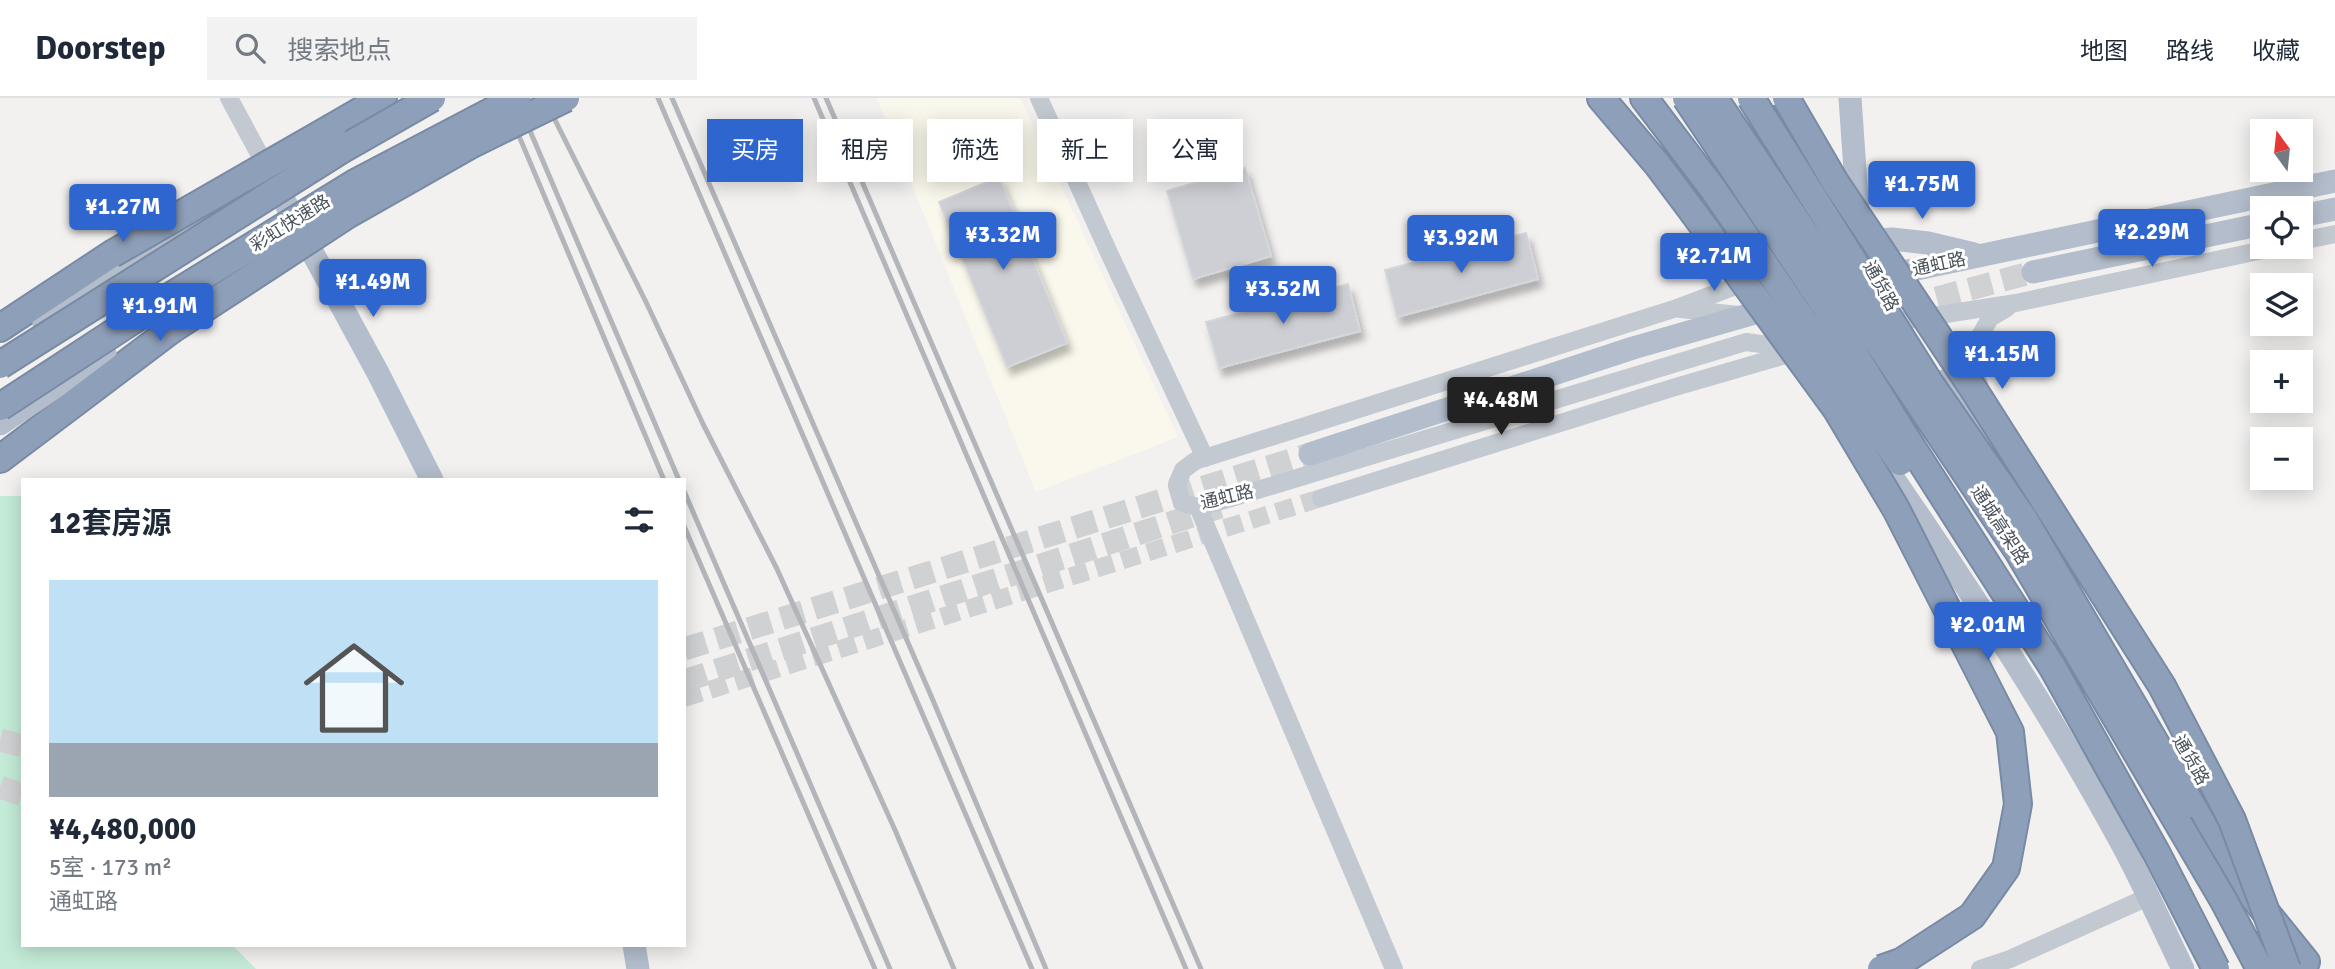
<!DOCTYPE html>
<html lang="zh">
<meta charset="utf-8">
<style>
body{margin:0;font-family:Signika,"Noto Sans SC",sans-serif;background:#f2f2f3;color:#1f2937;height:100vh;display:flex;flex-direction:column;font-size:26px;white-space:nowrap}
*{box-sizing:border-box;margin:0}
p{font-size:23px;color:#747a83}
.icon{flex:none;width:38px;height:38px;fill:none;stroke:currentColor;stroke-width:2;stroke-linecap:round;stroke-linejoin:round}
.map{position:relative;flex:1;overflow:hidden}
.drawer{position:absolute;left:21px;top:380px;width:665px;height:469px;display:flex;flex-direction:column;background:#fff;border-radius:0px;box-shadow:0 4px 18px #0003}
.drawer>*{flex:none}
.top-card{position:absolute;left:707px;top:21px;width:665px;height:63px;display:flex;gap:14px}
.needle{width:46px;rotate:345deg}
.fabs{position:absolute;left:2250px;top:21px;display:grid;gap:14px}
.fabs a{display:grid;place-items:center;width:63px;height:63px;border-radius:0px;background:#fff;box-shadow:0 4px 18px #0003;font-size:35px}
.price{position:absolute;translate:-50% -60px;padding:0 16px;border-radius:7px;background:#2e65cf;color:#fff;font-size:23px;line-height:46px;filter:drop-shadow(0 2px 4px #0008)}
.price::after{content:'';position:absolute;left:50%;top:42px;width:21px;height:16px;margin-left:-10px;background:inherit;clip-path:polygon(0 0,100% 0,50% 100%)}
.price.current{background:#222;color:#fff}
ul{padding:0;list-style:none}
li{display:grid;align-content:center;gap:14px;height:371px;padding:0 28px}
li+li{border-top:2px solid #e0e1e3}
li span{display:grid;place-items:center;height:217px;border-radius:0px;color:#555}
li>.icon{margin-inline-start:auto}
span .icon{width:126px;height:126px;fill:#fffc;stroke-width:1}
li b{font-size:30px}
h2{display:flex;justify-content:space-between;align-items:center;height:84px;padding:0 28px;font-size:30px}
.pill{padding:0 24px;border-radius:0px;background:#fff;box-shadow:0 4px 18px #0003;font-size:24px;line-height:63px}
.pill.current{background:#2e65cf;color:#fff}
header{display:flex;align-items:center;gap:42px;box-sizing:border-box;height:98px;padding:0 35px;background:#fff;border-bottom:2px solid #e0e1e3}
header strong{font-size:33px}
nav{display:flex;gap:38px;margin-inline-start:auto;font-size:24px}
.search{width:490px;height:63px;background:#f2f2f3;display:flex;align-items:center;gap:18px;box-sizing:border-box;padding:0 24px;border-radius:0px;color:#747a83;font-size:26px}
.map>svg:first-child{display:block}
.commercial{fill:#faf8ec}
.green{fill:#c4ebd7}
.building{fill:#cecfd4;stroke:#d5d6db;stroke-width:2;filter:url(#shadow)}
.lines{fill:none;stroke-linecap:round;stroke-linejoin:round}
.minor-tunnel{stroke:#d0d1d2;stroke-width:18;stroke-dasharray:18 9;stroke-linecap:butt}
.major-tunnel{stroke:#d0d1d2;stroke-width:23;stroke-dasharray:23 11;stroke-linecap:butt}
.highway-casing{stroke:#798aa5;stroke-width:30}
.minor{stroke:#c3c9d0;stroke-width:18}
.major{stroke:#b3bdcc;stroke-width:23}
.highway{stroke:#8e9fb9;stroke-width:26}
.rail{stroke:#b3b5ba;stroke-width:5}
.highway-bridge-casing{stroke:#798aa5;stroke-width:30;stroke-linecap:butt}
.highway-bridge{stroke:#8e9fb9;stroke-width:26}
.labels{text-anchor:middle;stroke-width:6;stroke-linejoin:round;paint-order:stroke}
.street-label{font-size:18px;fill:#4a525c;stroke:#fff}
</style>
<header>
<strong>Doorstep</strong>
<div class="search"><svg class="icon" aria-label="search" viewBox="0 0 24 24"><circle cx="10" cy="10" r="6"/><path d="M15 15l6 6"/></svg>搜索地点</div>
<nav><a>地图</a><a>路线</a><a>收藏</a></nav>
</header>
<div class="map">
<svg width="2335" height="871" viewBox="0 0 2335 871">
<defs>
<filter id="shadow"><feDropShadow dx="4.5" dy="8" stdDeviation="3.5" flood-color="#0004"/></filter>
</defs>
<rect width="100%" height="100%" fill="#f2f1f0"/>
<path class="commercial" d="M 877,0 L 1020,0 L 1178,339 L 1036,394 Z"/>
<path class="green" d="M 0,398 L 23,398 L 23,847 L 232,847 L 256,871 L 0,871 Z"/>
<path class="building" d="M 1245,70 L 1271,158 L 1193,181 L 1167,93 Z
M 999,79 L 1067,245 L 1007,269 L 939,104 Z
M 1526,135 L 1538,181 L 1397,219 L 1385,172 Z
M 1348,186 L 1360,233 L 1219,270 L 1206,224 Z"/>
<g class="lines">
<path class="minor-tunnel" d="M 684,600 L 1321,400"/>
<path class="major-tunnel" d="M 1871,218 L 2033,174
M 684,551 L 1310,356
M 684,583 L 1220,409
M 0,642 L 23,648
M 0,689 L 23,697"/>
<g class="highway-casing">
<path id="highway" d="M 1601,0 L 1657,66 L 1693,114
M 1644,0 L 1713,91
M 333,29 L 383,0
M 0,230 L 112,156
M 0,361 L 171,232
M 2191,706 L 2222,760 L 2306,864"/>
</g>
<path class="minor" d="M 229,0 L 270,76
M 1039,0 L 1110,157 L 1205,360
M 2301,143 L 2335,136
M 1754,181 L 1677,210 L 1195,363 L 1183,372 L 1177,386 L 1182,405 L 1198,409 L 1218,404 L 1746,244 L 1797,251
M 1680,211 L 1739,217
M 1884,228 L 1901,223 L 2016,205 L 2277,149
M 1979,286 L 1972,268 L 1979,240 L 1990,220 L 2007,210
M 1321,400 L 1672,290 L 1796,254
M 1198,409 L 1394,871
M 1980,871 L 2010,861 L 2148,799"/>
<path class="major" d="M 1850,0 L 1860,144 L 1892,141 L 1928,145 L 1974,156
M 267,86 L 273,82 L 378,275 L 432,382
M 2301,118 L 2335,111
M 1828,155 L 1860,144 L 1867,163 L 1877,181
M 2033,174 L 2263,126
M 1879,179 L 2335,83
M 159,219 L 234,178
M 44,225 L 133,165 L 222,112
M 1944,283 L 2047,429
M 0,326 L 105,256
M 1875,354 C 1963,480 2048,610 2122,746 C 2144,787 2163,830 2183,871
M 1310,356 L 1633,250 L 1779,208
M 634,847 L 638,871"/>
<use href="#highway" class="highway"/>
<path class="rail" d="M 503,0 L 664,382
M 516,0 L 679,382
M 544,0 L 646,204 L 703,326 L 777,471 L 895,732 L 954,871
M 658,0 L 1032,871
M 672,0 L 932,600 L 1046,871
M 814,0 L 1186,871
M 826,0 L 1201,871
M 684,393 L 890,871
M 684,428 L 875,871"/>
<g class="highway-bridge-casing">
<path id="highway-bridge" d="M 1686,0 L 1825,208 L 1899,329 L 2053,570 L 2157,756 L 2216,871
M 1714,0 L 2018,453 L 2224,803 L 2260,871
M 1751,0 L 1929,284 L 2024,421 L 2191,706
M 1786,0 L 1835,84 L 1974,292 L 2162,588 L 2232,722 L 2287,871
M 1713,91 L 1900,364
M 1693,114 L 1837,312 L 1896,411 L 2010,634 L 2018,706 L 2006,770 L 1972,818 L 1901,864 L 1881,871
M 112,156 L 333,29
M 171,232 L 347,117 L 472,46 L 566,0
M 0,267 L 341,52 L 432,0
M 0,309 L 153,209 L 355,85 L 517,0"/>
</g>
<use href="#highway-bridge" class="highway-bridge"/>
</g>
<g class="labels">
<g class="street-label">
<text transform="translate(290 125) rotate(-32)" y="6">彩虹快速路</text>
<text transform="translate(1939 166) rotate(-12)" y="6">通虹路</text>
<text transform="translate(1881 188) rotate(61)" y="6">通货路</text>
<text transform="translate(1227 399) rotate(-13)" y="6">通虹路</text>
<text transform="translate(2000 427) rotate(57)" y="6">通城高架路</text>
<text transform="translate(2191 662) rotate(60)" y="6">通货路</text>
</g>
</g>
</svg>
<div class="fabs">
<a><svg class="needle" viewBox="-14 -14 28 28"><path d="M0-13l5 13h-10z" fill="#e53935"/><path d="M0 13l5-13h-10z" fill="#747a83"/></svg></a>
<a><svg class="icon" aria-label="locate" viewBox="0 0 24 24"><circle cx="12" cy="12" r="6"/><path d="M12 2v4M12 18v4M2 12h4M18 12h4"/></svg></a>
<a><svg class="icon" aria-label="layers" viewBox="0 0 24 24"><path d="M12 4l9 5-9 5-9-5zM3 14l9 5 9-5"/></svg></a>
<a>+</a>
<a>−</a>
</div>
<b class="price" style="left:1922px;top:123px">¥1.75M</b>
<b class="price" style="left:123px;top:146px">¥1.27M</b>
<b class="price" style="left:2152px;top:171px">¥2.29M</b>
<b class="price" style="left:1003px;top:174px">¥3.32M</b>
<b class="price" style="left:1461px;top:177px">¥3.92M</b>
<b class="price" style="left:1714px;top:195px">¥2.71M</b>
<b class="price" style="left:373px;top:221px">¥1.49M</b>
<b class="price" style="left:1283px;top:228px">¥3.52M</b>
<b class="price" style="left:160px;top:245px">¥1.91M</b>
<b class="price" style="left:2002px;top:293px">¥1.15M</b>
<b class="price current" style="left:1501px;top:339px">¥4.48M</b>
<b class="price" style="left:1988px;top:564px">¥2.01M</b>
<div class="top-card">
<a class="pill current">买房</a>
<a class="pill">租房</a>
<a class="pill">筛选</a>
<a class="pill">新上</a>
<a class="pill">公寓</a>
</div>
<section class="drawer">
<h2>12套房源<svg class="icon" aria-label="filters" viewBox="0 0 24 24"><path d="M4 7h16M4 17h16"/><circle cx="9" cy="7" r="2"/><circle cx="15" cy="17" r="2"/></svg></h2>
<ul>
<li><span style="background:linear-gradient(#bfe0f5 75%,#9aa5b1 0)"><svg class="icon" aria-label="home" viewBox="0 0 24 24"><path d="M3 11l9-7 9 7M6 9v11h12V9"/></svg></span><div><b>¥4,480,000</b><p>5室 · 173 m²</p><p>通虹路</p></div></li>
</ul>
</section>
</div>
